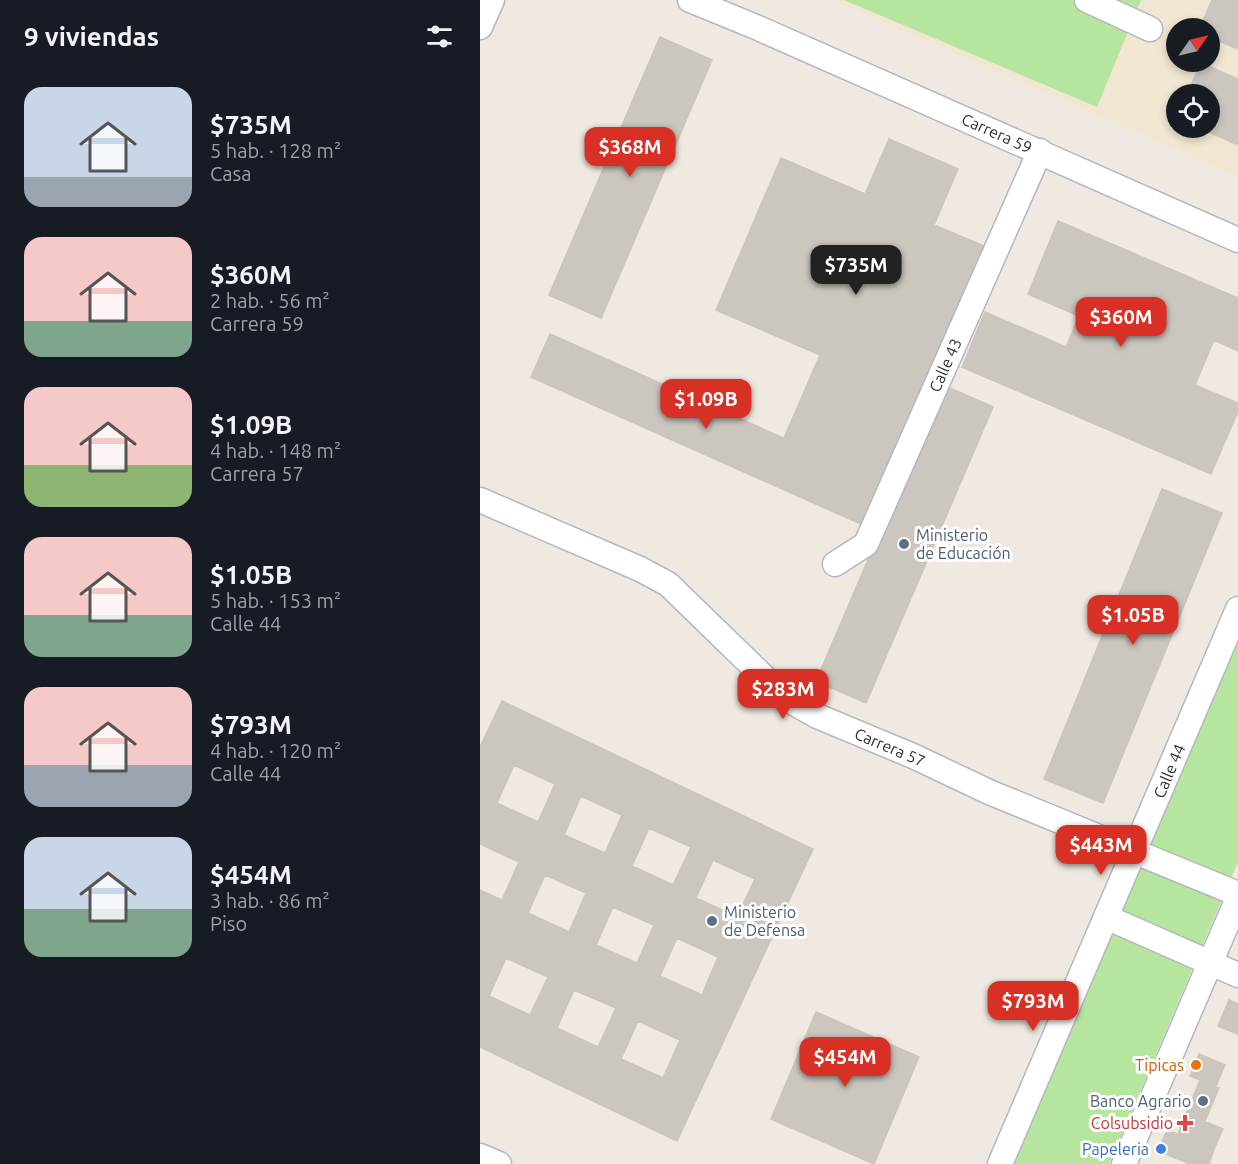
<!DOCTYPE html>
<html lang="es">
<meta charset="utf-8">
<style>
body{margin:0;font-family:Ubuntu,sans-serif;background:#242831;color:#f1f3f6;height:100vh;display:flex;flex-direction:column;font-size:22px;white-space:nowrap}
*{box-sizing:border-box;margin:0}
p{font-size:20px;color:#9ea1a6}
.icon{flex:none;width:33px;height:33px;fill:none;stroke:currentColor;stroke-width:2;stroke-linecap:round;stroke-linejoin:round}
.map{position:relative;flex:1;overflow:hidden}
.side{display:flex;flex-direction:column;background:#171b24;width:480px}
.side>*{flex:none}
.needle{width:39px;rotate:56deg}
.tools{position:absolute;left:686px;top:18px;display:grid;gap:12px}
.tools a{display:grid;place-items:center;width:54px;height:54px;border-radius:50%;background:#171b24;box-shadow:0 3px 9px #0003;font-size:30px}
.price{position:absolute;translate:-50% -51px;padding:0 14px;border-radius:12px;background:#d93025;color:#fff;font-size:20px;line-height:39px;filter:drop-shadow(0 2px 3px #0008)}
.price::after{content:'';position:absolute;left:50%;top:36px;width:18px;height:14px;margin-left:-9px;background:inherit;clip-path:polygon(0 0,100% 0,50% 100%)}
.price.current{background:#222;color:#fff}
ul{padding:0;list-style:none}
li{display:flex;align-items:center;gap:18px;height:150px;padding:0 24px}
li span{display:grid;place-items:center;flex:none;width:168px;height:120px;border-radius:18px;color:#555}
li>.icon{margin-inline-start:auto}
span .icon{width:72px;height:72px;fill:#fffc;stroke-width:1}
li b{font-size:26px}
h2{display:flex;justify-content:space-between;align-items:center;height:72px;padding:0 24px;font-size:26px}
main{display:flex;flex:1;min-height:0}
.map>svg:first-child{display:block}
.education{fill:#f0e6d1;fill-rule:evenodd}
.green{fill:#b6e59e}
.building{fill:#cbc7bf;stroke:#cbc5ba;stroke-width:1.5;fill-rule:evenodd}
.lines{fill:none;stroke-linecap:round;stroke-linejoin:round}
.minor-casing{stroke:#b4b7c1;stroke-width:27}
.minor{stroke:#fff;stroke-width:24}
.service-dot{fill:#5c6f8a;stroke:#fff;stroke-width:2}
.food-dot{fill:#e8710a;stroke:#fff;stroke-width:2}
.health-dot{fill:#e0444e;stroke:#fff;stroke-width:2}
.shop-dot{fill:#3f7fe0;stroke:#fff;stroke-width:2}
.labels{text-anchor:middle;stroke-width:6;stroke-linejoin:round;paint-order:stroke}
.street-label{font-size:16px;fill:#2e2e2e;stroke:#fff}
.service-label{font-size:16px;fill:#4e5e75;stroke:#fff;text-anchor:start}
.food-label{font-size:16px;fill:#c56008;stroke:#fff;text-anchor:end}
.health-label{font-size:16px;fill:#be3a42;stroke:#fff;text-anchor:end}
.shop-label{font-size:16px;fill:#366cbe;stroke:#fff;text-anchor:end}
</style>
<main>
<section class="side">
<h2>9 viviendas<svg class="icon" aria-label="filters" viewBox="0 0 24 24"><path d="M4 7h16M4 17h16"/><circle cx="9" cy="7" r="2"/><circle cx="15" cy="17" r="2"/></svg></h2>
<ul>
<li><span style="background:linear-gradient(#c9d6e8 75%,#9aa5b1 0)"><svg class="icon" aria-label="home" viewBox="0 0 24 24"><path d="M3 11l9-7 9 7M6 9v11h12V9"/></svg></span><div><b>$735M</b><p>5 hab. · 128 m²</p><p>Casa</p></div></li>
<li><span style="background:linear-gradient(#f6c9c9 70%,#7fa58c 0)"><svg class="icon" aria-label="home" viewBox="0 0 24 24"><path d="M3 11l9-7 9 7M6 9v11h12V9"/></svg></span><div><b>$360M</b><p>2 hab. · 56 m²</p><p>Carrera 59</p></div></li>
<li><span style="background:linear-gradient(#f6c9c9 65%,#8fb573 0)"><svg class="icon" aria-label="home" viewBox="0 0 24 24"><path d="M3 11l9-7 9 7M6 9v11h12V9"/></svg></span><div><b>$1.09B</b><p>4 hab. · 148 m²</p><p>Carrera 57</p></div></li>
<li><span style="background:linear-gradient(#f6c9c9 65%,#7fa58c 0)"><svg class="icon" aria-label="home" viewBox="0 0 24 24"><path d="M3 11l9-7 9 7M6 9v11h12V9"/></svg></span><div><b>$1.05B</b><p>5 hab. · 153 m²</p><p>Calle 44</p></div></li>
<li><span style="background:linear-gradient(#f6c9c9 65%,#9aa5b1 0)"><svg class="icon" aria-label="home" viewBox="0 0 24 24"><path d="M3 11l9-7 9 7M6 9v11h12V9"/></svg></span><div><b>$793M</b><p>4 hab. · 120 m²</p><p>Calle 44</p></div></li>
<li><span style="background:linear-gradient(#c9d6e8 60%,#7fa58c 0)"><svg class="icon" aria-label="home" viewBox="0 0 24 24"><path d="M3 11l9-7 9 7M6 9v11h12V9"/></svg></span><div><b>$454M</b><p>3 hab. · 86 m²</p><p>Piso</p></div></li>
</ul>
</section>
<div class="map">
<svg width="758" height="1164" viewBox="0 0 758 1164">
<rect width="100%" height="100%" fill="#efe9e1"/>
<path class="education" d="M 352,0 L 758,0 L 758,178 L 663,136 ZM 696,28 L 729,28 L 729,62 L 696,62 ZM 696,94 L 729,94 L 729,128 L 696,128 Z"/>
<path class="green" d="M 364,0 L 661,0 L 617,107 Z
M 758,636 L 758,862 L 629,1164 L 530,1164 Z"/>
<path class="building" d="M 732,0 L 758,0 L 758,49 L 729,37 L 729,28 L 720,28 Z
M 180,37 L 232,60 L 121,318 L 69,295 Z
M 721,63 L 758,79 L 758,145 L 720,128 L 729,128 L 729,94 L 707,94 Z
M 409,139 L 478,169 L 454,225 L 504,246 L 402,482 L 304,438 L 340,355 L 236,310 L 301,158 L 385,194 Z
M 578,221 L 758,298 L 758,351 L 734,340 L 715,385 L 758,403 L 758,411 L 731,474 L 482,367 L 505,312 L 586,347 L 599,316 L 548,294 Z
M 70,334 L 402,482 L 383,525 L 51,377 Z
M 463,385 L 513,407 L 386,703 L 336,681 Z
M 682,489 L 742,513 L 623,803 L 564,779 Z
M 22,701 L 333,849 L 197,1141 L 0,1047 L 0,890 L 22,900 L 39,862 L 0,844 L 0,747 ZM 34,765 L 75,784 L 58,822 L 17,803 ZM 101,796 L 142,815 L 125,853 L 84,835 ZM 169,828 L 211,847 L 193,885 L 152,866 ZM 233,860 L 275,879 L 257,917 L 216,898 ZM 65,875 L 106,893 L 89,932 L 48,913 ZM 133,907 L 174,925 L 157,963 L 116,945 ZM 197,938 L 238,957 L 222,995 L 180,976 ZM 26,958 L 68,977 L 50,1015 L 9,996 ZM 94,990 L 136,1008 L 118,1047 L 77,1028 ZM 158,1021 L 200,1040 L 183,1078 L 141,1059 Z
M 749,1000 L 758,1004 L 758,1034 L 738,1026 Z
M 336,1012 L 439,1057 L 394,1164 L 291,1119 Z
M 719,1054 L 745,1065 L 736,1086 L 710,1076 Z
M 720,1080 L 739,1088 L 725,1121 L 706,1114 Z
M 706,1114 L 743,1129 L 734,1149 L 698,1134 Z
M 687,1130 L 734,1149 L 729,1164 L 710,1164 L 678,1151 Z"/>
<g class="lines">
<g class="minor-casing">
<path id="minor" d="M 210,0 L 276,27 L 758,240
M 607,0 L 670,29
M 0,27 L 12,0
M 0,500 L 160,569 L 188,584 L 294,687 L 316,704 L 337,716 L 433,756 L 509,792 L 758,894
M 355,564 L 386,544 L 560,151
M 626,917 L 758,975
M 0,1156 L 19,1164
M 520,1164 L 758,609
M 644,1164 L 758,898"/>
</g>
<use href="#minor" class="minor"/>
</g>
<g class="service-dot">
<circle cx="424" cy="544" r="6"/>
<circle cx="232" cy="921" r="6"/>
<circle cx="723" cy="1101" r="6"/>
</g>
<circle class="food-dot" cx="716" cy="1065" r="6"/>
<path class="health-dot" d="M702 1114h6v6h6v6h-6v6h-6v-6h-6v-6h6z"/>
<circle class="shop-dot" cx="681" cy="1149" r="6"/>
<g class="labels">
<g class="street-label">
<text transform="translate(517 133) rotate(24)" y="6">Carrera 59</text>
<text transform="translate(465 365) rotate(-66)" y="6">Calle 43</text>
<text transform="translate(410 747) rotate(23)" y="6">Carrera 57</text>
<text transform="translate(689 771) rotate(-67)" y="6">Calle 44</text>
</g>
<g class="service-label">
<text x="436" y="541">Ministerio<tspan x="436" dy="18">de Educación</tspan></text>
<text x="244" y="918">Ministerio<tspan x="244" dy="18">de Defensa</tspan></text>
<text x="711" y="1107" text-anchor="end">Banco Agrario</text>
</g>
<g class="food-label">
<text x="704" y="1071">Tipicas</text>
</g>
<g class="health-label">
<text x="693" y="1129">Colsubsidio</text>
</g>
<g class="shop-label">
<text x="669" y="1155">Papeleria</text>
</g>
</g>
</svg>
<div class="tools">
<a><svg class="needle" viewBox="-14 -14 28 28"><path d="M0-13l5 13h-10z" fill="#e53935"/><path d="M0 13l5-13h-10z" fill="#9ea1a6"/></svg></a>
<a><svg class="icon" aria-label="locate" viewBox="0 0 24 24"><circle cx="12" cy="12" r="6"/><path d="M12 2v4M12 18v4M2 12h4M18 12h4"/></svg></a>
</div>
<b class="price" style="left:150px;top:178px">$368M</b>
<b class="price current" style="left:376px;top:296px">$735M</b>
<b class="price" style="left:641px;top:348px">$360M</b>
<b class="price" style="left:226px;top:430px">$1.09B</b>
<b class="price" style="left:653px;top:646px">$1.05B</b>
<b class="price" style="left:303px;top:720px">$283M</b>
<b class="price" style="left:621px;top:876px">$443M</b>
<b class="price" style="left:553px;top:1032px">$793M</b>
<b class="price" style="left:365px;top:1088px">$454M</b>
</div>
</main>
